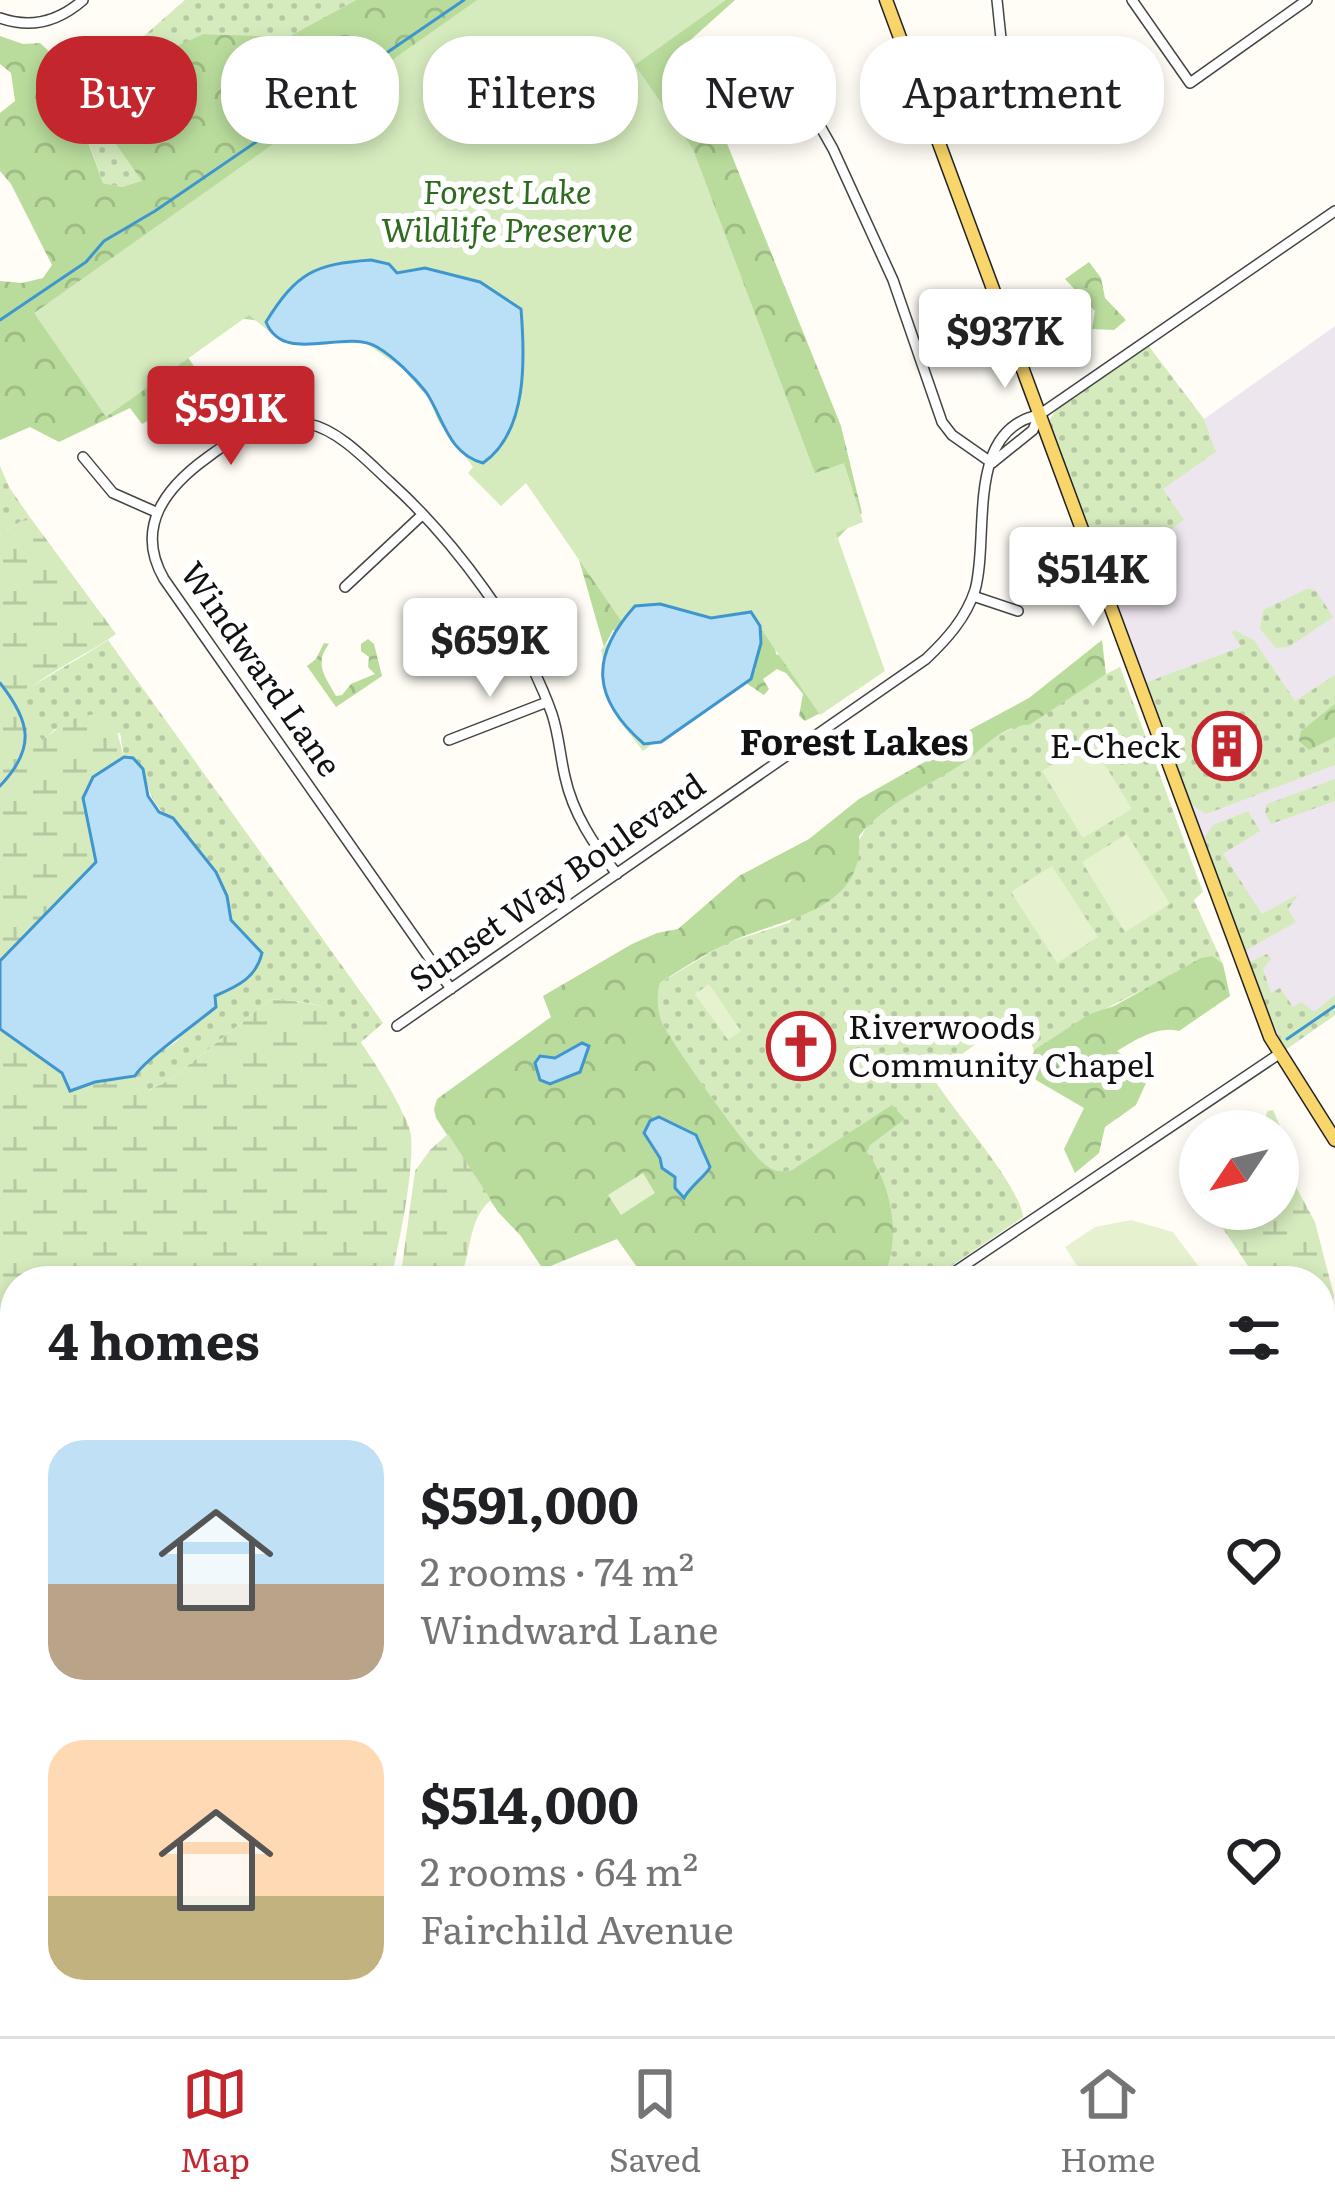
<!DOCTYPE html>
<meta charset="utf-8">
<style>
body{margin:0;font-family:Literata,serif;background:#f2f2f2;color:#202124;height:100vh;display:flex;flex-direction:column;font-size:45px;white-space:nowrap}
*{box-sizing:border-box;margin:0}
p{font-size:39px;color:#757577}
.icon{flex:none;width:66px;height:66px;fill:none;stroke:currentColor;stroke-width:2;stroke-linecap:round;stroke-linejoin:round}
.map{position:relative;flex:1;overflow:hidden}
.side{position:absolute;left:0px;top:1266px;width:1335px;height:771px;display:flex;flex-direction:column;background:#fff;border-radius:48px 48px 0 0;box-shadow:0 6px 18px #0003}
.side>*{flex:none}
.guide{position:absolute;left:36px;top:36px;width:1263px;height:108px;display:flex;gap:24px}
.needle{width:78px;rotate:235deg}
.controls{position:absolute;left:1179px;top:1110px;display:grid;gap:24px}
.controls a{display:grid;place-items:center;width:120px;height:120px;border-radius:50%;background:#fff;box-shadow:0 6px 18px #0003;font-size:60px}
.price{position:absolute;translate:-50% -102px;padding:0 27px;border-radius:12px;background:#fff;color:#222;font-size:39px;line-height:78px;filter:drop-shadow(0 3px 6px #0008)}
.price::after{content:'';position:absolute;left:50%;top:72px;width:36px;height:27px;margin-left:-18px;background:inherit;clip-path:polygon(0 0,100% 0,50% 100%)}
.price.active{background:#c4262e;color:#fff}
ul{padding:0;list-style:none}
li{display:flex;align-items:center;gap:36px;height:300px;padding:0 48px}
li span{display:grid;place-items:center;flex:none;width:336px;height:240px;border-radius:36px;color:#555}
li>.icon{margin-inline-start:auto}
span .icon{width:144px;height:144px;fill:#fffc;stroke-width:1}
li b{font-size:51px}
h2{display:flex;justify-content:space-between;align-items:center;height:144px;padding:0 48px;font-size:51px}
.pill{padding:0 42px;border-radius:48px;background:#fff;box-shadow:0 6px 18px #0003;font-size:42px;line-height:108px}
.pill.active{background:#c4262e;color:#fff}
.dock{display:flex;justify-content:space-around;align-items:center;height:168px;border-top:3px solid #e0e0e0;background:#fff;font-size:33px;color:#757577}
.dock a{display:grid;justify-items:center;gap:6px}
.dock .active{color:#c4262e}
.map>svg:first-child{display:block}
.industrial{fill:#eee6ef}
.grass{fill:url(#grass-dots)}
.forest{fill:url(#forest-crowns)}
.wetland{fill:url(#wetland-marsh)}
.park{fill:#d5ebbd}
.pitch{fill:#e6f2cf}
.water{fill:#b9e0f7;stroke:#3f96cf;stroke-width:3}
.lines{fill:none;stroke-linecap:round;stroke-linejoin:round}
.stream{stroke:#3f96cf;stroke-width:3}
.minor-casing{stroke:#444;stroke-width:12}
.major-casing{stroke:#222;stroke-width:15}
.minor{stroke:#fff;stroke-width:9}
.major{stroke:#f9d66b;stroke-width:12}
.labels{text-anchor:middle;stroke-width:12;stroke-linejoin:round;paint-order:stroke}
.park-label{font-size:33px;font-style:italic;fill:#2f6b1f;stroke:#fff}
.street-label{font-size:33px;fill:#111;stroke:#fff}
.poi-label{font-size:33px;fill:#111;stroke:#fff;text-anchor:end}
.neighbourhood-label{font-size:36px;font-weight:bold;fill:#111;stroke:#fff}
</style>
<div class="map">
<svg width="1335" height="2036" viewBox="0 0 1335 2036">
<defs>
<pattern id="grass-dots" width="8" height="8" patternUnits="userSpaceOnUse" patternTransform="scale(3)"><rect width="8" height="8" fill="#d5ebbd"/><path d="M2 2h.1M6 6h.1" fill="none" stroke="#b6c8a1" stroke-width="1.8" stroke-linecap="round"/></pattern>
<pattern id="forest-crowns" width="20" height="18" patternUnits="userSpaceOnUse" patternTransform="scale(3)"><rect width="20" height="18" fill="#b9dc9c"/><path d="M2 6a3 3 0 1 1 6 0M12 15a3 3 0 1 1 6 0" fill="none" stroke="#9ebc85"/></pattern>
<pattern id="wetland-marsh" width="20" height="14" patternUnits="userSpaceOnUse" patternTransform="scale(3)"><rect width="20" height="14" fill="#d5ebbd"/><path d="M1 5h8M5 5V1M11 12h8M15 12V8" fill="none" stroke="#b6c8a1"/></pattern>
</defs>
<rect width="100%" height="100%" fill="#fffdf5"/>
<path class="industrial" d="M 1335,326 L 1335,1015 L 1283,1052 L 1102,569 L 1121,564 L 1162,489 L 1216,452 L 1204,419 Z"/>
<path class="grass" d="M 185,0 L 356,0 L 288,37 L 204,34 L 125,152 L 143,182 L 122,187 L 103,183 L 73,98 Z
M 1148,345 L 1204,419 L 1216,452 L 1163,489 L 1184,520 L 1121,564 L 1102,569 L 1049,421 L 1057,408 Z
M 0,466 L 9,487 L 29,516 L 0,535 Z
M 1309,588 L 1317,592 L 1333,617 L 1289,647 L 1276,648 L 1260,629 L 1263,610 Z
M 1234,630 L 1254,640 L 1295,701 L 1335,675 L 1335,765 L 1206,814 L 1191,804 L 1145,683 L 1241,647 L 1232,633 Z
M 108,640 L 383,1023 L 360,1043 C 332,1003 319,1003 271,999 L 170,1080 L 148,1090 L 135,1076 L 141,1065 L 176,1042 L 214,996 L 241,984 L 262,953 L 231,919 L 227,896 L 173,818 C 138,802 156,765 124,757 L 120,733 L 55,729 L 42,741 L 18,697 C 47,674 78,661 108,640 Z
M 1120,667 L 1203,892 L 1194,900 L 1223,964 L 1212,957 C 1151,986 1091,1013 1034,1050 L 1017,1014 L 932,1076 C 951,1108 1021,1187 1023,1217 L 929,1281 L 882,1281 L 891,1256 L 891,1211 L 851,1136 L 792,1170 C 782,1172 775,1172 766,1165 C 750,1154 668,1038 661,1020 C 657,1009 657,993 660,983 L 726,943 L 789,923 L 858,842 L 870,821 L 897,801 L 968,759 L 984,742 L 1017,726 L 1029,725 L 1092,681 Z
M 1335,779 L 1335,801 L 1271,824 L 1265,813 L 1267,804 Z
M 1248,811 L 1260,831 L 1223,854 L 1262,914 L 1299,894 L 1288,909 L 1296,922 L 1243,952 L 1204,838 L 1213,825 Z
M 1267,954 L 1271,959 L 1263,969 L 1271,993 L 1280,988 L 1293,1007 L 1302,1002 L 1314,1012 L 1335,995 L 1335,1015 L 1285,1050 L 1247,963 Z"/>
<path class="forest" d="M 356,0 L 735,0 L 676,53 L 669,78 L 676,127 L 726,141 L 841,426 L 862,513 L 770,608 L 776,654 L 786,658 L 822,712 L 805,721 L 799,716 L 803,694 L 786,673 L 777,669 L 763,679 L 769,689 L 764,695 L 746,683 L 756,669 L 613,630 L 604,647 L 578,556 L 556,354 L 235,318 L 187,356 L 208,387 L 142,424 L 130,408 L 59,442 L 30,427 L 0,440 L 0,281 L 22,283 L 43,278 L 52,265 L 11,184 L 0,171 L 0,113 L 15,101 L 11,73 L 0,64 L 0,36 L 23,44 L 40,43 L 56,58 L 65,79 L 103,183 L 122,187 L 142,181 L 100,121 L 147,59 L 204,34 L 288,37 Z
M 1089,262 L 1101,278 L 1105,298 L 1126,320 L 1114,330 L 1092,329 L 1095,311 L 1065,279 Z
M 368,639 L 374,644 L 382,676 L 336,707 L 307,666 L 316,659 L 324,643 L 329,644 C 313,665 326,677 336,696 L 342,695 L 351,684 L 375,674 L 368,667 L 369,657 L 361,651 L 361,644 Z
M 1102,640 L 1106,674 L 1029,725 C 1001,726 987,745 966,761 C 929,787 888,800 859,836 C 866,914 778,918 726,944 C 703,955 681,969 660,983 C 657,993 657,1008 661,1020 C 668,1038 750,1154 766,1165 C 775,1172 782,1172 792,1170 L 892,1105 L 905,1119 L 870,1145 L 867,1152 C 888,1181 897,1217 891,1254 C 890,1263 884,1272 882,1281 L 647,1281 L 617,1239 L 543,1269 L 520,1235 L 498,1212 L 436,1118 L 434,1109 L 437,1099 L 551,1017 L 543,996 L 632,944 L 657,933 L 678,929 L 739,876 L 809,839 L 859,799 L 930,759 L 942,738 L 960,735 L 1029,698 Z
M 1335,704 L 1335,737 L 1309,750 L 1299,741 L 1301,731 Z
M 1212,956 L 1223,964 L 1230,996 L 1179,1031 C 1158,1025 1135,1040 1117,1051 L 1135,1066 L 1146,1083 L 1136,1105 L 1105,1127 L 1099,1153 L 1075,1173 L 1064,1149 L 1084,1108 L 1036,1080 L 1030,1065 L 1034,1050 L 1090,1014 L 1114,1006 L 1201,958 Z"/>
<path class="wetland" d="M 29,516 L 116,634 C 84,657 47,671 19,698 L 42,740 L 69,720 L 94,714 L 115,725 L 124,757 L 93,777 L 83,798 L 96,862 L 0,961 L 0,535 Z
M 271,999 C 292,1001 315,1002 334,1012 C 351,1020 409,1114 411,1135 C 414,1176 399,1240 391,1281 L 15,1281 L 15,1415 L 0,1352 L 0,1029 L 62,1073 L 70,1091 L 95,1082 L 135,1076 L 149,1090 L 170,1080 Z
M 1273,1110 L 1282,1131 L 1284,1165 L 1315,1222 L 1334,1296 L 1320,1360 L 1320,1281 L 1258,1281 L 1210,1209 L 1278,1209 L 1278,1131 L 1258,1131 L 1268,1111 Z
M 448,1134 L 491,1200 C 466,1221 473,1255 458,1281 L 400,1281 L 415,1171 L 430,1150 Z"/>
<path class="park" d="M 477,0 L 726,0 L 635,65 L 693,149 L 815,473 L 844,463 L 863,522 L 836,533 L 885,671 L 820,715 L 761,629 L 753,635 L 754,670 L 643,751 L 617,718 L 601,650 L 624,625 L 526,483 L 501,506 L 468,473 L 473,467 L 438,421 L 430,400 L 402,368 L 361,340 L 321,345 L 283,343 L 249,315 L 106,417 L 34,313 Z"/>
<path class="pitch" d="M 1091,742 L 1132,809 L 1083,838 L 1042,771 Z
M 1127,834 L 1170,904 L 1125,932 L 1082,862 Z
M 1052,866 L 1098,937 L 1057,963 L 1011,892 Z
M 709,984 L 741,1031 L 728,1040 L 695,994 Z
M 643,1173 L 655,1193 L 621,1215 L 608,1195 Z
M 1131,1220 L 1173,1232 L 1205,1275 L 1195,1281 L 1087,1281 L 1065,1247 L 1095,1227 Z
M 1335,1733 L 1335,1815 L 1320,1793 L 1320,1743 Z
M 1334,1858 L 1335,1860 L 1335,1973 L 1320,1951 L 1320,1868 Z
M 1320,1997 L 1335,2019 L 1335,2029 L 1324,2036 L 1269,2036 L 1259,2022 L 1320,2022 Z"/>
<path class="water" d="M 371,260 L 389,264 L 397,273 L 425,268 L 480,282 L 521,309 C 525,358 528,432 483,463 C 448,454 443,417 426,392 C 414,377 394,357 377,347 C 344,328 284,366 266,322 C 297,272 315,264 371,260 Z
M 660,604 L 711,618 L 751,612 L 760,626 L 761,643 L 751,679 L 661,742 L 644,744 C 591,698 590,656 635,606 Z
M 124,757 L 133,758 L 143,769 L 148,796 L 159,812 L 173,818 L 216,872 L 227,896 L 231,920 L 262,953 C 256,978 238,986 215,996 L 216,1007 C 198,1022 143,1061 135,1076 L 95,1082 L 70,1091 L 62,1073 L 0,1029 L 0,961 L 96,862 L 83,798 L 93,777 Z
M 582,1043 L 589,1046 L 580,1072 L 550,1084 L 540,1080 L 535,1063 L 540,1056 L 555,1058 Z
M 659,1117 L 696,1135 L 710,1167 C 707,1175 691,1185 684,1198 L 675,1188 L 675,1177 L 662,1168 L 660,1158 L 644,1133 L 650,1121 Z
M 15,1622 L 15,1759 L 0,1730 L 0,1635 Z"/>
<g class="lines">
<path class="stream" d="M 0,320 L 86,262 L 104,241 L 155,211 L 464,0
M 0,683 C 31,722 36,748 0,786
M 1287,1039 L 1335,1006"/>
<g class="minor-casing">
<path id="minor" d="M 997,0 L 1002,48
M 1132,0 L 1190,83 L 1307,0
M 0,18 C 31,29 59,21 83,0
M 794,59 L 797,85 L 833,149 L 893,280 L 942,422 L 952,435 L 992,463
M 83,457 L 113,493 L 156,512
M 992,463 L 1033,430 L 1039,415
M 345,587 L 422,515
M 973,596 L 1018,611
M 449,740 L 547,702
M 451,989 L 164,579 C 134,527 166,487 208,457 C 239,434 268,415 309,424 C 339,430 368,462 390,482 C 453,539 524,633 552,714 C 559,735 560,756 565,777 C 573,814 594,845 617,874
M 397,1026 L 926,659 C 947,639 966,618 975,590 C 990,537 964,430 1039,415 L 1335,211
M 941,1281 L 1279,1054
M 0,1381 L 15,1437
M 0,1932 L 15,1921
M 446,2022 L 451,2036
M 949,2022 L 961,2036
M 1134,2022 L 1141,2036
M 68,2036 C 106,2019 139,2025 178,2036
M 229,2036 L 316,2022
M 850,2036 L 855,2022"/>
</g>
<g class="major-casing">
<path id="major" d="M 886,0 L 1270,1037 L 1335,1140"/>
</g>
<use href="#minor" class="minor"/>
<use href="#major" class="major"/>
</g>
<defs>
<g id="building-ring" transform="scale(3.45)"><circle r="9.5" fill="#fff" stroke="#c4262e" stroke-width="1.5"/><path d="M-4-6H4V6H1V3H-1V6H-4ZM-2.5-4.3h1.7v1.8h-1.7ZM.8-4.3h1.7v1.8H.8ZM-2.5-1h1.7V.8h-1.7ZM.8-1h1.7V.8H.8Z" fill="#c4262e"/></g>
<g id="church-ring" transform="scale(3.45)"><circle r="9.5" fill="#fff" stroke="#c4262e" stroke-width="1.5"/><path d="M-1.2-6h2.4v3.5h3.3v2.4h-3.3V6h-2.4V-.1h-3.3v-2.4h3.3Z" fill="#c4262e"/></g>
</defs>
<g fill-rule="evenodd">
<use href="#building-ring" x="1227" y="746"/>
<use href="#church-ring" x="801" y="1046"/>
</g>
<g class="labels">
<g class="park-label">
<text x="507" y="204">Forest Lake<tspan x="507" dy="38">Wildlife Preserve</tspan></text>
</g>
<g class="street-label">
<text transform="translate(261 669) rotate(55)" y="12">Windward Lane</text>
<text transform="translate(557 882) rotate(-35)" y="12">Sunset Way Boulevard</text>
</g>
<g class="poi-label">
<text x="1180" y="758">E-Check</text>
<text x="848" y="1039" text-anchor="start">Riverwoods<tspan x="848" dy="38">Community Chapel</tspan></text>
</g>
<g class="neighbourhood-label">
<text x="854" y="755">Forest Lakes</text>
</g>
</g>
</svg>
<div class="controls">
<a><svg class="needle" viewBox="-14 -14 28 28"><path d="M0-13l5 13h-10z" fill="#e53935"/><path d="M0 13l5-13h-10z" fill="#757577"/></svg></a>
</div>
<b class="price" style="left:1005px;top:391px">$937K</b>
<b class="price active" style="left:231px;top:468px">$591K</b>
<b class="price" style="left:1093px;top:629px">$514K</b>
<b class="price" style="left:490px;top:700px">$659K</b>
<div class="guide">
<a class="pill active">Buy</a>
<a class="pill">Rent</a>
<a class="pill">Filters</a>
<a class="pill">New</a>
<a class="pill">Apartment</a>
</div>
<section class="side">
<h2>4 homes<svg class="icon" aria-label="filters" viewBox="0 0 24 24"><path d="M4 7h16M4 17h16"/><circle cx="9" cy="7" r="2"/><circle cx="15" cy="17" r="2"/></svg></h2>
<ul>
<li><span style="background:linear-gradient(#bfe0f5 60%,#b9a48a 0)"><svg class="icon" aria-label="home" viewBox="0 0 24 24"><path d="M3 11l9-7 9 7M6 9v11h12V9"/></svg></span><div><b>$591,000</b><p>2 rooms · 74 m²</p><p>Windward Lane</p></div><svg class="icon" aria-label="heart" viewBox="0 0 24 24"><path d="M12 20l-8-8c-3-5 5-10 8-4 3-6 11-1 8 4z"/></svg></li>
<li><span style="background:linear-gradient(#ffd9b3 65%,#c2b280 0)"><svg class="icon" aria-label="home" viewBox="0 0 24 24"><path d="M3 11l9-7 9 7M6 9v11h12V9"/></svg></span><div><b>$514,000</b><p>2 rooms · 64 m²</p><p>Fairchild Avenue</p></div><svg class="icon" aria-label="heart" viewBox="0 0 24 24"><path d="M12 20l-8-8c-3-5 5-10 8-4 3-6 11-1 8 4z"/></svg></li>
</ul>
</section>
</div>
<nav class="dock">
<a class="active"><svg class="icon" aria-label="map" viewBox="0 0 24 24"><path d="M3 6l6-2 6 2 6-2v14l-6 2-6-2-6 2zM9 4v14M15 6v14"/></svg>Map</a>
<a><svg class="icon" aria-label="saved" viewBox="0 0 24 24"><path d="M7 4h10v16l-5-4-5 4z"/></svg>Saved</a>
<a><svg class="icon" aria-label="home" viewBox="0 0 24 24"><path d="M3 11l9-7 9 7M6 9v11h12V9"/></svg>Home</a>
</nav>
